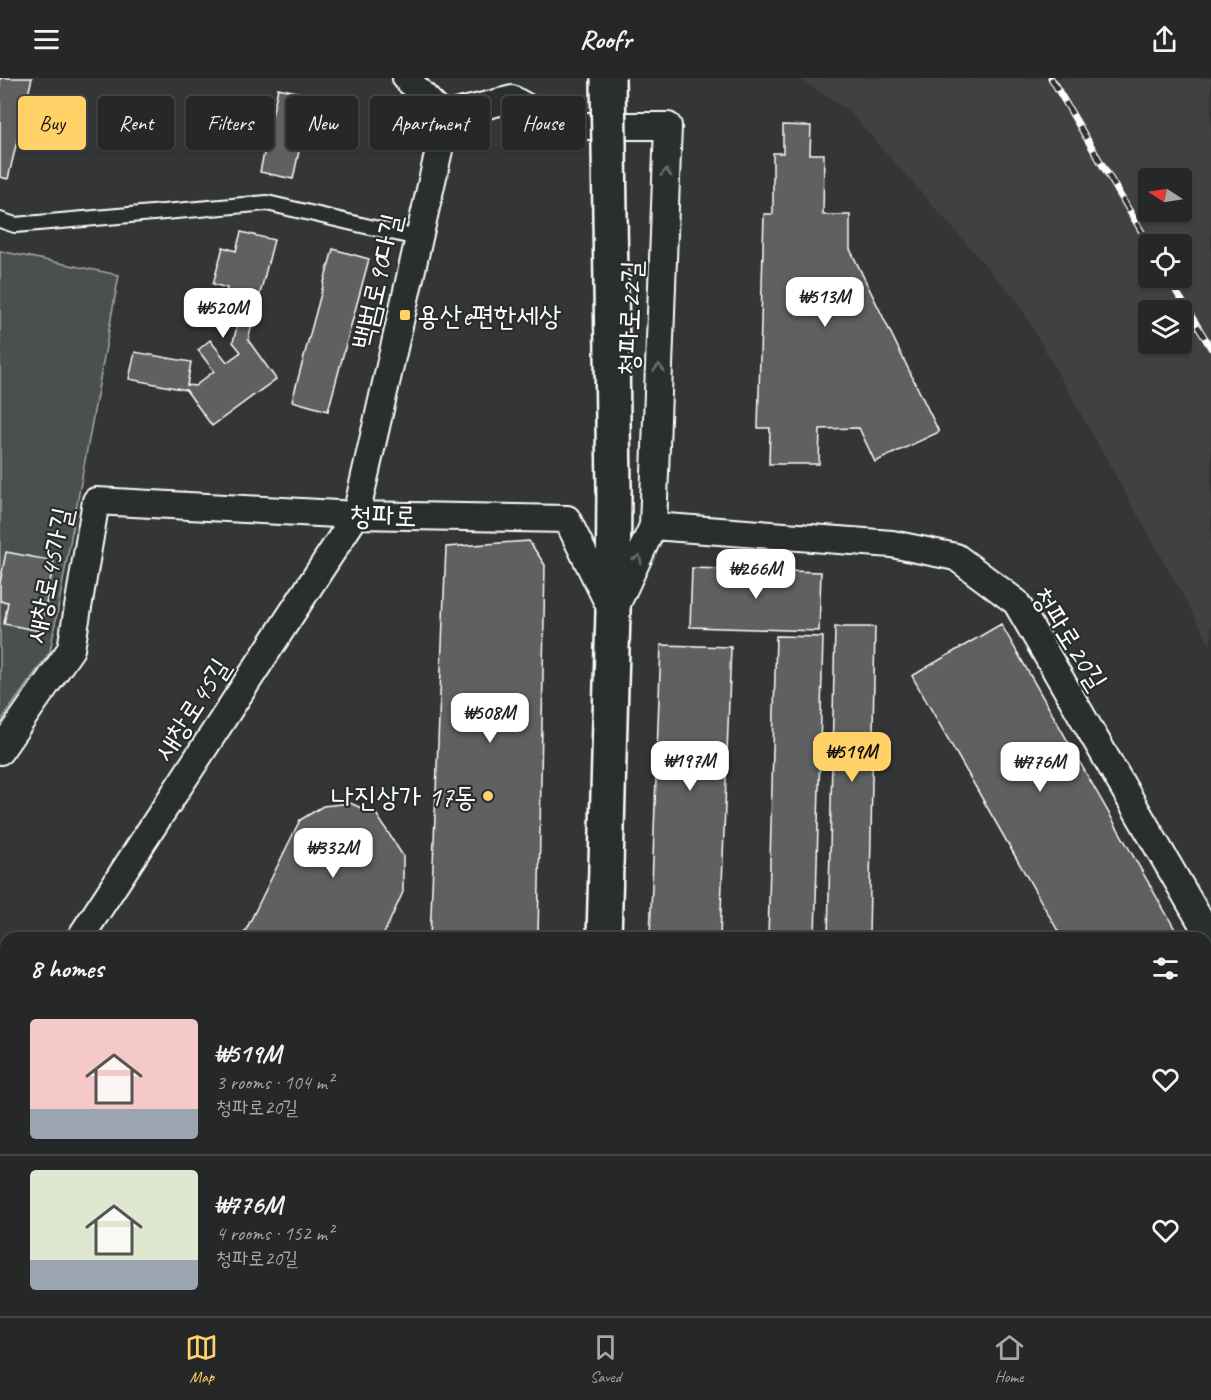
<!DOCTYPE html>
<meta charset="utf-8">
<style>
body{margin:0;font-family:Caveat,"Poor Story",sans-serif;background:#323434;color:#f1f3f6;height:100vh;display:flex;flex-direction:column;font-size:22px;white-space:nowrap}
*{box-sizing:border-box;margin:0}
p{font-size:20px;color:#a4a6a8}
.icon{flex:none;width:33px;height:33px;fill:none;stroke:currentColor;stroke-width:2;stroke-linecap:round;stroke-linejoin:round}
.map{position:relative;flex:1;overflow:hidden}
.panel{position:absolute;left:0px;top:854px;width:1212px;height:386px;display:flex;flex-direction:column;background:#262828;border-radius:18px 18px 0 0;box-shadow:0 2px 4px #0004,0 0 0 2px #424445}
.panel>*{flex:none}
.banner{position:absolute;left:18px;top:18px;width:600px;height:54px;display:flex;gap:12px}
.needle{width:39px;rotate:282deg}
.controls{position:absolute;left:1138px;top:90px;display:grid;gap:12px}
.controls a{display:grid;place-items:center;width:54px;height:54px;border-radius:6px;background:#262828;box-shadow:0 2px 4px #0004,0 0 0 2px #424445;font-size:30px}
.price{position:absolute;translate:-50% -51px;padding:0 14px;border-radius:12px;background:#fff;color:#222;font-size:20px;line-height:39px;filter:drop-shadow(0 2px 3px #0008)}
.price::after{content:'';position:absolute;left:50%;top:36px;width:18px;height:14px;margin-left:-9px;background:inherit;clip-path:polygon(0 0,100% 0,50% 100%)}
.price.selected{background:#ffd166;color:#111}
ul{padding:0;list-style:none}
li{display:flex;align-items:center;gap:18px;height:150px;padding:0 30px}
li+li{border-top:2px solid #424445}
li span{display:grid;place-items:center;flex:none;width:168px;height:120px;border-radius:6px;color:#555}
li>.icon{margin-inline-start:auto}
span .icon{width:72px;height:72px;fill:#fffc;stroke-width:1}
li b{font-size:26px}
h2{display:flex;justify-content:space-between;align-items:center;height:72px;padding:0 30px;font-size:26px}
.tag{padding:0 21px;border-radius:6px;background:#262828;box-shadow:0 2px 4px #0004,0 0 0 2px #424445;font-size:21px;line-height:54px}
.tag.selected{background:#ffd166;color:#111}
header{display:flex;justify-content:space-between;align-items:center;height:78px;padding:0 30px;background:#262828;font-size:27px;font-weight:700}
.tab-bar{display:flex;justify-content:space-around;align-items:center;height:84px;border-top:2px solid #424445;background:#262828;font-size:16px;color:#a4a6a8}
.tab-bar a{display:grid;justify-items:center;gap:3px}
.tab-bar .selected{color:#ffd166}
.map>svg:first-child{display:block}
.built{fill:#404243;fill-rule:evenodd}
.green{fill:#4c4f50;stroke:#a6a7a8;stroke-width:1.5}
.building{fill:#5f6162;stroke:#fff;stroke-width:1.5}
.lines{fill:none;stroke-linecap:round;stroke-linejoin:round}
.service-casing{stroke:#fff;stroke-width:18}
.minor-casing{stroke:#fff;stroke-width:30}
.secondary-casing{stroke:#fff;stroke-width:38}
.primary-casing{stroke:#fff;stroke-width:38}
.service{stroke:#2a2d2e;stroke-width:14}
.minor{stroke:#2a2d2e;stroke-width:26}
.secondary{stroke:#2a2d2e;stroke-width:33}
.primary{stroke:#2a2d2e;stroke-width:33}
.rail-casing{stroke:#fff;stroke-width:7}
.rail{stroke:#2a2d2e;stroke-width:4.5;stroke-dasharray:14;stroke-linecap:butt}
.primary-bridge-casing{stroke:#fff;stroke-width:38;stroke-linecap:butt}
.primary-bridge{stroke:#2a2d2e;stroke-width:33}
.oneway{stroke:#6a6c6d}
.poi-dot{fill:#ffd166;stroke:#2a2d2e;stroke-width:2}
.labels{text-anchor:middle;stroke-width:4.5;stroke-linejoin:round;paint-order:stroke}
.street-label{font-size:28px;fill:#fff;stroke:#2a2d2e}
.poi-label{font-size:28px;fill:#fff;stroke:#2a2d2e;text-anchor:start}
</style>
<header><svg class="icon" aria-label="menu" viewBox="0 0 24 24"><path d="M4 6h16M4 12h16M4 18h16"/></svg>Roofr<svg class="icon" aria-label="share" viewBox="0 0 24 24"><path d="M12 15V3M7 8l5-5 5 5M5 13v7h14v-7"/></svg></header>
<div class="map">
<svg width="1211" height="1238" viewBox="0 0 1211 1238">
<rect width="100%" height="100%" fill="#333536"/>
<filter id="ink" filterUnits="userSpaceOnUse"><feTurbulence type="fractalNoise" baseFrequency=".0167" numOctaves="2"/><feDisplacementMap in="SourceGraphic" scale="12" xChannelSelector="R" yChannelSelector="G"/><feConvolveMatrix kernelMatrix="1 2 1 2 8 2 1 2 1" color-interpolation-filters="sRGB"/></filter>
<g filter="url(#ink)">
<path class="built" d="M 798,0 L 1211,0 L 1211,568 L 1018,224 L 848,32 ZM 1149,100 L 1182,100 L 1182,134 L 1149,134 ZM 1149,166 L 1182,166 L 1182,200 L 1149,200 ZM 1149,232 L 1182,232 L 1182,266 L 1149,266 Z"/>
<path class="green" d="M 0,173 L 119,197 L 50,574 L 0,644 Z"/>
<path class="building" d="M 0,0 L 32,0 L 8,101 L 0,99 Z
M 278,10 L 311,17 L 293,101 L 260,94 Z
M 783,47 L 811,48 L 810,76 L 824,76 L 823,137 L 850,137 L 850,171 L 939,354 L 875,384 L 859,350 L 820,351 L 819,386 L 769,386 L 770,350 L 758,350 L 764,136 L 773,136 L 773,75 L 783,75 Z
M 241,154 L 274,162 L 248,262 L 276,301 L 212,348 L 186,312 L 129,301 L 135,274 L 191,284 L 187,307 L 195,308 L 214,293 L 198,272 L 210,262 L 227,284 L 241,274 L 233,264 L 237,249 L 219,244 L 227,210 L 213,206 L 223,169 L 236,173 Z
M 333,171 L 369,181 L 328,333 L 292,323 Z
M 529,463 L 545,487 L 538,860 L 430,860 L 446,469 Z
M 6,474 L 54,483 L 41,553 L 4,546 L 8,524 L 0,523 L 0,505 Z
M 692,490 L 821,494 L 819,553 L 690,549 Z
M 1001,546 L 1180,860 L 1062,860 L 912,598 Z
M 835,549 L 875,549 L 869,860 L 828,860 Z
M 835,549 L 875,549 L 869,860 L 828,860 Z
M 776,558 L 823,559 L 815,860 L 768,860 Z
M 661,567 L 731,569 L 720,860 L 650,860 Z
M 350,725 L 377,737 L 403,778 L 403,814 L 382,860 L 242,860 L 300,742 L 323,728 Z
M 1206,904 L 1211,913 L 1211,950 L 1206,952 Z
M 1206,1028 L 1211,1028 L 1211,1126 L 1206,1128 Z
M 1206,1028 L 1211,1028 L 1211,1126 L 1206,1128 Z
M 227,1233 L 360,1233 L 360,1238 L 227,1238 Z
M 416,1233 L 526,1233 L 526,1238 L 415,1238 Z
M 682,1233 L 798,1233 L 798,1238 L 682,1238 Z
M 819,1233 L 1054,1233 L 1049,1238 L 819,1238 Z
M 819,1233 L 1054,1233 L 1049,1238 L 819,1238 Z"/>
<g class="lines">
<g class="service-casing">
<path id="service" d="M 0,142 L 15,147 L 267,125 L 417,160
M 1206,1154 L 1211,1151
M 1083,1238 L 1089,1233"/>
</g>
<g class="minor-casing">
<path id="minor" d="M 447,37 L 512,21 L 560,48 L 668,48 L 653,448 L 616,528
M 653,448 L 892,466 L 956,479 L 1016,524 L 1211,861
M 0,673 L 71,571 L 96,423 L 356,437 L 567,441 L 611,531
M 80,860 L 356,437 L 447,37 L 441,36 L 406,0
M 0,982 L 6,972
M 0,1126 L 6,1125
M 203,1238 L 203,1233"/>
</g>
<g class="secondary-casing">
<path id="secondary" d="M 1206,1213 L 1211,1210
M 1164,1238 L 1173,1233"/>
</g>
<g class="primary-casing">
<path id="primary" d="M 604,860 L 613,534 L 614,411
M 593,1238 L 593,1233"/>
</g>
<use href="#service" class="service"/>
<use href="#minor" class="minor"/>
<use href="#secondary" class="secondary"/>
<use href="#primary" class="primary"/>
<g class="rail-casing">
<path id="rail" d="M 1051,0 L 1149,166
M 1168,200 L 1211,270"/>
</g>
<use href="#rail" class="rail"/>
<g class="primary-bridge-casing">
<path id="primary-bridge" d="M 608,0 L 614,411"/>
</g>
<use href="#primary-bridge" class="primary-bridge"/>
</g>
<defs><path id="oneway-chevron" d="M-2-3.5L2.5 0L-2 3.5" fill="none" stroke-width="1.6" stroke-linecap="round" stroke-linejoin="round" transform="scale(1.5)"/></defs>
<g class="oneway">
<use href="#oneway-chevron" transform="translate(666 95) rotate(-88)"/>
<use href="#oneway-chevron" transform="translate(659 290) rotate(-88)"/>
<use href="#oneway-chevron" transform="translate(638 481) rotate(-65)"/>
</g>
</g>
<g class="poi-dot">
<rect x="399" y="231" width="12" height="12" rx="3"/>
<circle cx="488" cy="718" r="6"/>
</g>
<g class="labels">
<g class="street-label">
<text transform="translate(376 203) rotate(-77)" y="10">백범로90다길</text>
<text transform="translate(629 240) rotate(-88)" y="10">청파로22길</text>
<text transform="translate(383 437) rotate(1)" y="10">청파로</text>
<text transform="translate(48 497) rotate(-78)" y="10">새창로45가길</text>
<text transform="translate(1070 560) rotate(58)" y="10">청파로20길</text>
<text transform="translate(191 631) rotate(-57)" y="10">새창로45길</text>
</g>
<g class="poi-label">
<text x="417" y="247">용산e편한세상</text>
<text x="476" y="728" text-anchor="end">나진상가 17동</text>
</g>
</g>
</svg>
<div class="controls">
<a><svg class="needle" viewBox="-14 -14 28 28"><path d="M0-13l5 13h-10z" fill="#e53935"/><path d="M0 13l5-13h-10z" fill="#a4a6a8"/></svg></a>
<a><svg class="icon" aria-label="locate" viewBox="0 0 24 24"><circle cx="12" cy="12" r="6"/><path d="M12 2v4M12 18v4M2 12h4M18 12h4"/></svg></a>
<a><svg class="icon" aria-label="layers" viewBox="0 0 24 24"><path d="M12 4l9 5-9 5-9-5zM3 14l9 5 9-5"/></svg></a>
</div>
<b class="price" style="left:825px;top:250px">₩513M</b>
<b class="price" style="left:223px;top:261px">₩520M</b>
<b class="price" style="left:756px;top:522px">₩266M</b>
<b class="price" style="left:490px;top:666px">₩508M</b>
<b class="price selected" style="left:852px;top:705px">₩519M</b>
<b class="price" style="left:690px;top:714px">₩197M</b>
<b class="price" style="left:1040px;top:715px">₩776M</b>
<b class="price" style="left:333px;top:801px">₩332M</b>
<div class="banner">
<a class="tag selected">Buy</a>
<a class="tag">Rent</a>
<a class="tag">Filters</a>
<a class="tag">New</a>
<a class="tag">Apartment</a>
<a class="tag">House</a>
</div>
<section class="panel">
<h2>8 homes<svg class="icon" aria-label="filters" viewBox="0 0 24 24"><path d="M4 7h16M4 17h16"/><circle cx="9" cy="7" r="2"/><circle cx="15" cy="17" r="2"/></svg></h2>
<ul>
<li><span style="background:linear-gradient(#f6c9c9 75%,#9aa5b1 0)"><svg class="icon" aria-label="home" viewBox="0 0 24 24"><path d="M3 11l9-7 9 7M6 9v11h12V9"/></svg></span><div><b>₩519M</b><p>3 rooms · 104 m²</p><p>청파로20길</p></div><svg class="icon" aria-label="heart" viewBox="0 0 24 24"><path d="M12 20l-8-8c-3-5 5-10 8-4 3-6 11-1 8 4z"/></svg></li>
<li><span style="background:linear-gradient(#dfe7d0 75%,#9aa5b1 0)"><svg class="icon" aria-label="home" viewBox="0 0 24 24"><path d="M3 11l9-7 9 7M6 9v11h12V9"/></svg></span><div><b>₩776M</b><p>4 rooms · 152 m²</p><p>청파로20길</p></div><svg class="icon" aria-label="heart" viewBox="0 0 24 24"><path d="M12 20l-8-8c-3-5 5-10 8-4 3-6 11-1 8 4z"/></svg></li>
</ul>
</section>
</div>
<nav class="tab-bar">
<a class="selected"><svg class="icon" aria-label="map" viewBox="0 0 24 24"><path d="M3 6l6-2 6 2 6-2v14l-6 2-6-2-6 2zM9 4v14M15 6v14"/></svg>Map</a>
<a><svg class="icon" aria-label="saved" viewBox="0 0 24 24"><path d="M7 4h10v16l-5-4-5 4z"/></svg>Saved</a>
<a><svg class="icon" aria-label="home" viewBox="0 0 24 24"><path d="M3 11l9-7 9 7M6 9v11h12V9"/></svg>Home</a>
</nav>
